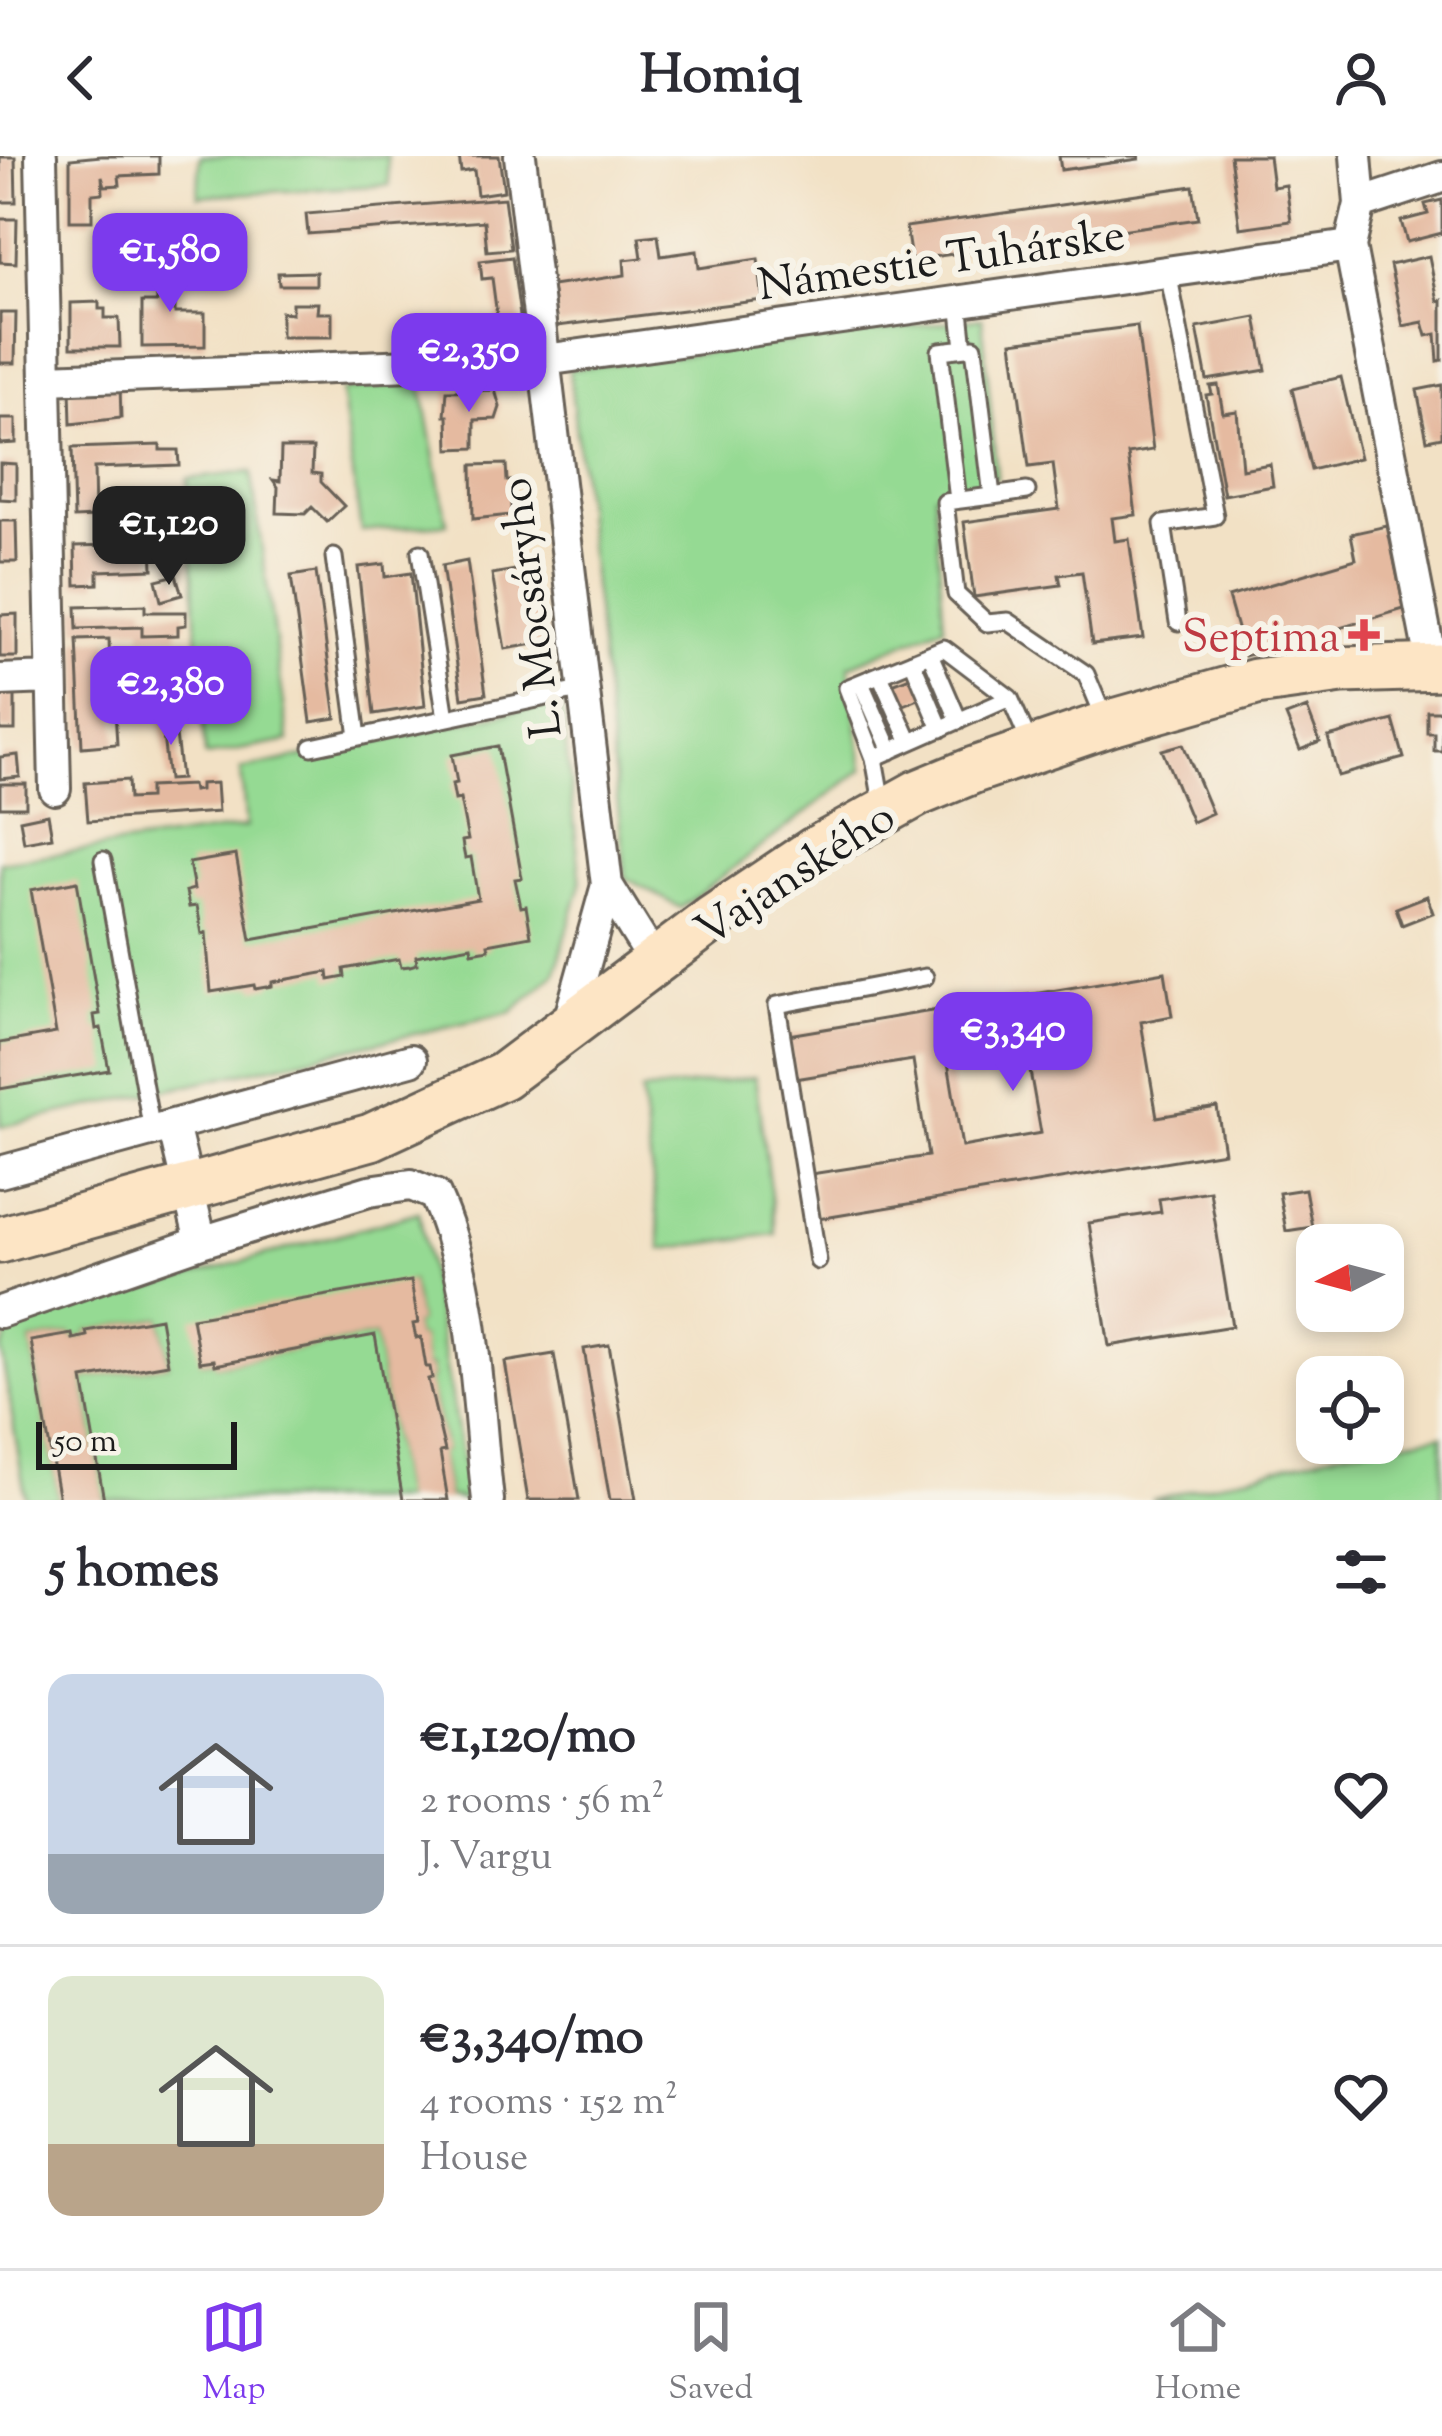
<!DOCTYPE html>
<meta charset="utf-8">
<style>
body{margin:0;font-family:"Sorts Mill Goudy",serif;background:#f2f2f3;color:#2b2b33;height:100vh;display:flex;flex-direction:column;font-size:45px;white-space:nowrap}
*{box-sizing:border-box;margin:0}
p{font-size:39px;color:#7c7c81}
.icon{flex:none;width:66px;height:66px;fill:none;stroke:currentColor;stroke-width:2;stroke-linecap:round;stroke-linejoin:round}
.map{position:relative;height:1344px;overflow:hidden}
.drawer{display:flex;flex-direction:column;background:#fff;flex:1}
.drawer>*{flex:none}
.needle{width:78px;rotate:264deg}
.controls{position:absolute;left:1296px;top:1068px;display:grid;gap:24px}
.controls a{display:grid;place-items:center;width:108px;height:108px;border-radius:24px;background:#fff;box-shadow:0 6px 18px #0003;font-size:60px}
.scale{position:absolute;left:36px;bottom:30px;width:201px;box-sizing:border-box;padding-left:12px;border:6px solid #1c1c1c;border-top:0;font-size:33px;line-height:42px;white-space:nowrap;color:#1c1c1c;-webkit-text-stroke:9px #f7f3e8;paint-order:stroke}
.price{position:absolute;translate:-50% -102px;padding:0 27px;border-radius:24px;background:#7c3aed;color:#fff;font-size:39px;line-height:78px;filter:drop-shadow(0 3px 6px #0008)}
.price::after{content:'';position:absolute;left:50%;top:72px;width:36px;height:27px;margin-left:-18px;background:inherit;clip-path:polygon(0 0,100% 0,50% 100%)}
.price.selected{background:#222;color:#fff}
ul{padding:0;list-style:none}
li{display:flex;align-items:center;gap:36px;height:300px;padding:0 48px}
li+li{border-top:3px solid #e1e1e2}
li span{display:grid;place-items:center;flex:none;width:336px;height:240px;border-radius:24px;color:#555}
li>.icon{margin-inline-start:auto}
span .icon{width:144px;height:144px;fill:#fffc;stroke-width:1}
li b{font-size:51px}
h2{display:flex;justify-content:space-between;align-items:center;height:144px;padding:0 48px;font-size:51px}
header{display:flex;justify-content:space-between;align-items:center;height:156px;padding:0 48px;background:#fff;font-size:54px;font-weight:700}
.menu{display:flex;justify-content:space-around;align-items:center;height:168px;border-top:3px solid #e1e1e2;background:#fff;font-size:33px;color:#7c7c81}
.menu a{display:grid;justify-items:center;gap:6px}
.menu .selected{color:#7c3aed}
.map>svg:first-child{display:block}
.green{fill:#95da93;stroke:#587b58;stroke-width:3}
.building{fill:#e5baa0;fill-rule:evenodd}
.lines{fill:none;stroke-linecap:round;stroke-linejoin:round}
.lane-casing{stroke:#676157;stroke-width:21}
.street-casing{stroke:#676157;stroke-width:36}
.secondary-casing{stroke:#676157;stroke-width:51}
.lane{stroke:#fff;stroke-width:15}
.street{stroke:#fff;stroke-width:30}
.secondary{stroke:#fde5c5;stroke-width:45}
.health-dot{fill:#e0444e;stroke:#f7f3e8;stroke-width:4.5}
.labels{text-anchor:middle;stroke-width:12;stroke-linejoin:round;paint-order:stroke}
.street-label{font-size:45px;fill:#1c1c1c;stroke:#f7f3e8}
.health-label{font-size:45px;fill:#be3a42;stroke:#f7f3e8;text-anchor:end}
</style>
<header><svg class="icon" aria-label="back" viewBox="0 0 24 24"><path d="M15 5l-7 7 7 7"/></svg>Homiq<svg class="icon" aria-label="person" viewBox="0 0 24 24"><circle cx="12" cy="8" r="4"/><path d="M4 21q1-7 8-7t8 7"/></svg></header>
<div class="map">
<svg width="1442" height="1344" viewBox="0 0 1442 1344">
<rect width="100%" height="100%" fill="#f7f3e8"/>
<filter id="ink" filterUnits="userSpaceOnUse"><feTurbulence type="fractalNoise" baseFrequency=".00833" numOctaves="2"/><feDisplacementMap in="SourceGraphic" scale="24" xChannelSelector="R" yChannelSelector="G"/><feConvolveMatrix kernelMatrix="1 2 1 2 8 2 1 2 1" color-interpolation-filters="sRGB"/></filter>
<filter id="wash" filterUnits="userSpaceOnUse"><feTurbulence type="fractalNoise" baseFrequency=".004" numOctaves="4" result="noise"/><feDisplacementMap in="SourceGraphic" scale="48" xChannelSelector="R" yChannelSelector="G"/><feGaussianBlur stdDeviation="2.7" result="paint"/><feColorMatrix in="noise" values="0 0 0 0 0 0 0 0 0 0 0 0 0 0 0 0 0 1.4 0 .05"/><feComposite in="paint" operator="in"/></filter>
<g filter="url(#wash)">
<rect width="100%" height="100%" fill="#f2e1c5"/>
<path class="green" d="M 200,0 L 387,0 L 389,29 L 198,40 Z
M 982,162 L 997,322 L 934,338 L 944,470 L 849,510 L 863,613 L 681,752 L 626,722 L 569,213 Z
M 421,226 L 447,368 L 361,375 L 341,235 Z
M 251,316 L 289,585 L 205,600 L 187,323 Z
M 561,545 L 581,727 L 555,818 L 512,856 L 0,971 L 0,706 L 246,671 L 241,614 Z
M 755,921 L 776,1078 L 662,1093 L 641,936 Z
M 419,1056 L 469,1344 L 448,1341 L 440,1296 L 445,1294 L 428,1223 L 432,1222 L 431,1211 L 426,1211 L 421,1182 L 416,1182 L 413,1168 L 418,1166 L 411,1125 L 200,1206 L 214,1204 L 216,1209 L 375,1179 L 403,1344 L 104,1344 L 83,1223 L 168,1208 L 160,1162 L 87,1175 L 87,1180 L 73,1183 L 71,1178 L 31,1185 L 59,1344 L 26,1344 L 1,1194 L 13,1170 Z
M 1442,1279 L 1442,1344 L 1151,1344 L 1344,1294 Z"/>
<g id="blocks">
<path class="building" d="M 101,0 L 159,0 L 159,18 L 119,20 L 120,29 L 105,30 L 102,20 L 103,37 L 92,38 L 92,65 L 70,65 L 70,3 Z
M 459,0 L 499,0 L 504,35 L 477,39 L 474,14 L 461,16 Z
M 1059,0 L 1139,0 L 1139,3 L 1061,14 Z
M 1230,0 L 1269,0 L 1273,31 L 1286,29 L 1291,65 L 1240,72 Z
M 0,1 L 15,1 L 16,46 L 0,46 Z
M 1193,30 L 1198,63 L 911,104 L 906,71 Z
M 504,42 L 511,93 L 487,95 L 484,65 L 308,78 L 306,58 Z
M 1442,44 L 1442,77 L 1407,86 L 1401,65 L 1428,58 L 1425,48 Z
M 0,63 L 17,63 L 16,107 L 0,106 Z
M 658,79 L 661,100 L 697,95 L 699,112 L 758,103 L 763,144 L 557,170 L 552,130 L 625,119 L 624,104 L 642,102 L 639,81 Z
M 1429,100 L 1438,145 L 1442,144 L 1442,204 L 1438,205 L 1436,178 L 1427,180 L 1423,166 L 1403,170 L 1390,109 Z
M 512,101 L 524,190 L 501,190 L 492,122 L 482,123 L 480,105 Z
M 175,103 L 175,157 L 205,157 L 205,190 L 142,191 L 142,146 L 157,146 L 156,104 Z
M 316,116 L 316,129 L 279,129 L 278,117 Z
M 99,146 L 99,153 L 105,153 L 105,162 L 119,162 L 120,191 L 71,191 L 71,147 Z
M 292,147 L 318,147 L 317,157 L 332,157 L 332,181 L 281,181 L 281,156 L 292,157 Z
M 0,157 L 16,157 L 15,207 L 0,207 Z
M 1256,161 L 1266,214 L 1207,224 L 1197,172 Z
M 1137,170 L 1153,294 L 1128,298 L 1136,359 L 1112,362 L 1115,385 L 1129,383 L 1143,482 L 1092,488 L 1082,416 L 1059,419 L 1061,429 L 974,441 L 964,366 L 1059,353 L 1053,308 L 1029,311 L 1012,186 Z
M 1341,221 L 1360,302 L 1311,314 L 1292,233 Z
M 1218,229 L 1223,257 L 1237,255 L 1242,313 L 1270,308 L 1273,330 L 1224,339 L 1206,239 L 1212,238 L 1210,230 Z
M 1442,229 L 1442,281 L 1427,284 L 1417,234 Z
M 120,230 L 121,262 L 71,268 L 70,232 Z
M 495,234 L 500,251 L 496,263 L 475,264 L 475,292 L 449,293 L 448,260 L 445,260 L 447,235 Z
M 0,263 L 16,263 L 16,287 L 0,288 Z
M 160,289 L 160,294 L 178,294 L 179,309 L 94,312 L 95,361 L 74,362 L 72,292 Z
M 281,292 L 313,292 L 312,317 L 321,318 L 321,326 L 344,350 L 327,366 L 312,351 L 305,358 L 277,357 L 278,331 L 273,324 L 280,325 Z
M 0,307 L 16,308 L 16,344 L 0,343 Z
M 506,308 L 507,325 L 511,325 L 511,359 L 473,363 L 472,309 Z
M 128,354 L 158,354 L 158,365 L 153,365 L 153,384 L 116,385 L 115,364 L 129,363 Z
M 0,365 L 16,365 L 17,406 L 0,406 Z
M 1387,370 L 1404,453 L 1245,500 L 1228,441 L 1356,403 L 1351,378 Z
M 152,388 L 153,413 L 98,415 L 98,428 L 76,429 L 75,390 Z
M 467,405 L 486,538 L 462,542 L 442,410 Z
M 384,408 L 385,421 L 411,417 L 425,550 L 374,558 L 358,411 Z
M 527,412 L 541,487 L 505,493 L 492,418 Z
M 316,416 L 336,562 L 311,566 L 291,420 Z
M 176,419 L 182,439 L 161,445 L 156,424 Z
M 145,449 L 145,456 L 186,456 L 186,469 L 178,470 L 178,479 L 142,480 L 142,471 L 77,473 L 76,451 Z
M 17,458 L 17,501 L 0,501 L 0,459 Z
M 109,483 L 110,513 L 133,512 L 134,535 L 140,534 L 142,553 L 115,555 L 117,588 L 82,591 L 77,484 Z
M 942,508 L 951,530 L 864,565 L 855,543 Z
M 0,538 L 15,538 L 15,574 L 0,574 Z
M 1307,552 L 1320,586 L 1300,594 L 1286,560 Z
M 1427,555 L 1442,555 L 1442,595 L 1434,595 L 1434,577 L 1427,577 Z
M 174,561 L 181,623 L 168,624 L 161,562 Z
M 1393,564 L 1404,602 L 1338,620 L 1328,581 Z
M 1183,588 L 1212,657 L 1192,666 L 1162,594 Z
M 498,590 L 522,722 L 515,723 L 521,751 L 526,750 L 531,780 L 488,788 L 489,793 L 472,796 L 471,790 L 416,800 L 417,808 L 410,810 L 401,811 L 399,803 L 344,813 L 345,821 L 329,824 L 328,816 L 272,826 L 272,830 L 255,833 L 254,829 L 211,836 L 206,777 L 202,778 L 197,750 L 189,751 L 186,735 L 194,733 L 189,707 L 236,699 L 251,784 L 478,743 L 471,701 L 465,702 L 463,692 L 462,685 L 468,684 L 460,643 L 455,644 L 452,628 L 457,627 L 452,599 Z
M 18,599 L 20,621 L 0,623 L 0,601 Z
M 128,624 L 129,643 L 149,642 L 149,631 L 192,629 L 193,635 L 200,634 L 200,628 L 216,627 L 218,656 L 88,665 L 85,627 Z
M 0,628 L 26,628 L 26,651 L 0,651 Z
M 48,658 L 52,681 L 24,686 L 20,664 Z
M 77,725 L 100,858 L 94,859 L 96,873 L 101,872 L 109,914 L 0,933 L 0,887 L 56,877 L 31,734 Z
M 1427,740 L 1433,757 L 1402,769 L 1396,752 Z
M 1165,816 L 1172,860 L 1141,866 L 1157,961 L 1217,951 L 1224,996 L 818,1063 L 811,1018 L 928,1000 L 913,904 L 795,923 L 788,879 ZM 1025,887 L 1041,977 L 962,991 L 947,900 Z
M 1305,1033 L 1312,1071 L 1286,1075 L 1279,1037 Z
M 1210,1035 L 1232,1170 L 1109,1190 L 1089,1067 L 1161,1056 L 1159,1043 Z
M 411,1125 L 418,1167 L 413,1168 L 416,1182 L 421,1181 L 426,1211 L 430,1211 L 432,1222 L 428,1223 L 445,1295 L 440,1296 L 448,1344 L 403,1344 L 375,1179 L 215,1209 L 214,1204 L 200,1206 L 192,1162 Z
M 160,1162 L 168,1208 L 83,1223 L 104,1344 L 59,1344 L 31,1185 L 72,1178 L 73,1183 L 87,1180 L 86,1175 Z
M 609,1189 L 630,1309 L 636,1344 L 610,1344 L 594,1254 L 584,1193 Z
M 554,1198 L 579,1344 L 528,1344 L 505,1206 Z"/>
</g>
</g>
<g filter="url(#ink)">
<use href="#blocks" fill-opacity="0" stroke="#676157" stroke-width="3"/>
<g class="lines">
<g class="lane-casing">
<path id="lane" d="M 1168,116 L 1215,360 L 1163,368 L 1178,466
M 959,145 L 964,192
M 992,340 L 1027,335
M 958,344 L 940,195 L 974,191 L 992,340 L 945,346 L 956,438 L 987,467 L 1008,465 L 1086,518 L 1106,566
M 420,397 L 446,562
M 334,401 L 358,581
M 930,498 L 959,565
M 912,505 L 941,573
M 880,519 L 910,586
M 861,527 L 891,595
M 312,591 L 584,533
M 874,602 L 847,532 L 944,492 L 1010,542
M 883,652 L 874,602 L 1010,542 L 1031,590
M 103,704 L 152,975
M 818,1105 L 777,849 L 925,821"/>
</g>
<g class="street-casing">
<path id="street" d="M 41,0 L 55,633
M 520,0 L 607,729 L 656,808
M 1356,0 L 1360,48 L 1350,90 L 1432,511
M 1360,48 L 1442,21
M 47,223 L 545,204 L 1350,90
M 0,524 L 51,522
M 567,872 L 607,729
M 173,969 L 201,1086
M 0,1016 L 411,904
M 0,1156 L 201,1086 L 369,1035 L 411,1029 L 435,1039 C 477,1132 476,1243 488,1344"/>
</g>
<g class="secondary-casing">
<path id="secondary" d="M 0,1084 L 371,981 L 503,920 L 712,763 L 815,694 L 918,637 L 974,614 L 1111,567 L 1256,526 L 1342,514 L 1442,511"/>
</g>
<use href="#lane" class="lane"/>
<use href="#street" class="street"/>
<use href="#secondary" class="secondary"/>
</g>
</g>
<path class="health-dot" d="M1358 461h12v12h12v12h-12v12h-12v-12h-12v-12h12z"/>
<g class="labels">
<g class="street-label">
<text transform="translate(941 102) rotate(-8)" y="16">Námestie Tuhárske</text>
<text transform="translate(529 452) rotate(-97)" y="16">L. Mocsáryho</text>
<text transform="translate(794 716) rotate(-33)" y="16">Vajanského</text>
</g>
<g class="health-label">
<text x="1340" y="495">Septima</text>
</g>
</g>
</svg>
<div class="controls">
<a><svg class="needle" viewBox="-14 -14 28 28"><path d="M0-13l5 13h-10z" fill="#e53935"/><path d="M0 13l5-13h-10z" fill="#7c7c81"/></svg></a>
<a><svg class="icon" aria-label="locate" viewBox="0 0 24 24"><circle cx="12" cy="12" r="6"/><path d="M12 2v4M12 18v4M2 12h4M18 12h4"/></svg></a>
</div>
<div class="scale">50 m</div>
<b class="price" style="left:170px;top:159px">€1,580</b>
<b class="price" style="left:469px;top:259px">€2,350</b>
<b class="price selected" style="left:169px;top:432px">€1,120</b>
<b class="price" style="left:171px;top:592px">€2,380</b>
<b class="price" style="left:1013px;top:938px">€3,340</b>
</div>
<section class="drawer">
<h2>5 homes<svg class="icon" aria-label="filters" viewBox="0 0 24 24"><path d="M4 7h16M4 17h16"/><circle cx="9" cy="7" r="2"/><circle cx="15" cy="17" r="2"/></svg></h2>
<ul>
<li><span style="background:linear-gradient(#c9d6e8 75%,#9aa5b1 0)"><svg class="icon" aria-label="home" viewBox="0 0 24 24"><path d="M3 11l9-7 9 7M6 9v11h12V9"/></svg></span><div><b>€1,120/mo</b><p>2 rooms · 56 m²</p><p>J. Vargu</p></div><svg class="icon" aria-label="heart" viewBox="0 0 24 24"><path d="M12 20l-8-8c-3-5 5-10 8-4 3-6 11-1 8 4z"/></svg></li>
<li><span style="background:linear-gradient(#dfe7d0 70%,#b9a48a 0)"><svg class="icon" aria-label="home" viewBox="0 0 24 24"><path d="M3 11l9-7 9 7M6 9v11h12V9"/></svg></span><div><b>€3,340/mo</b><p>4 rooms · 152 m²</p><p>House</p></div><svg class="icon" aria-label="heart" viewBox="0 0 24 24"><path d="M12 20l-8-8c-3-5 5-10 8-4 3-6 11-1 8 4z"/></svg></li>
</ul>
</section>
<nav class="menu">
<a class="selected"><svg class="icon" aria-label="map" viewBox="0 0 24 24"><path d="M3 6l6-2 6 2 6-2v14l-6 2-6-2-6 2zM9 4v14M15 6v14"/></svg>Map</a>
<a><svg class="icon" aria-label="saved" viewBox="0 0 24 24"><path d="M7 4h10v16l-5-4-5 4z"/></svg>Saved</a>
<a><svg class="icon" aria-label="home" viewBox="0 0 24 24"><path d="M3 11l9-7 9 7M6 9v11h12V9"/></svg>Home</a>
</nav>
